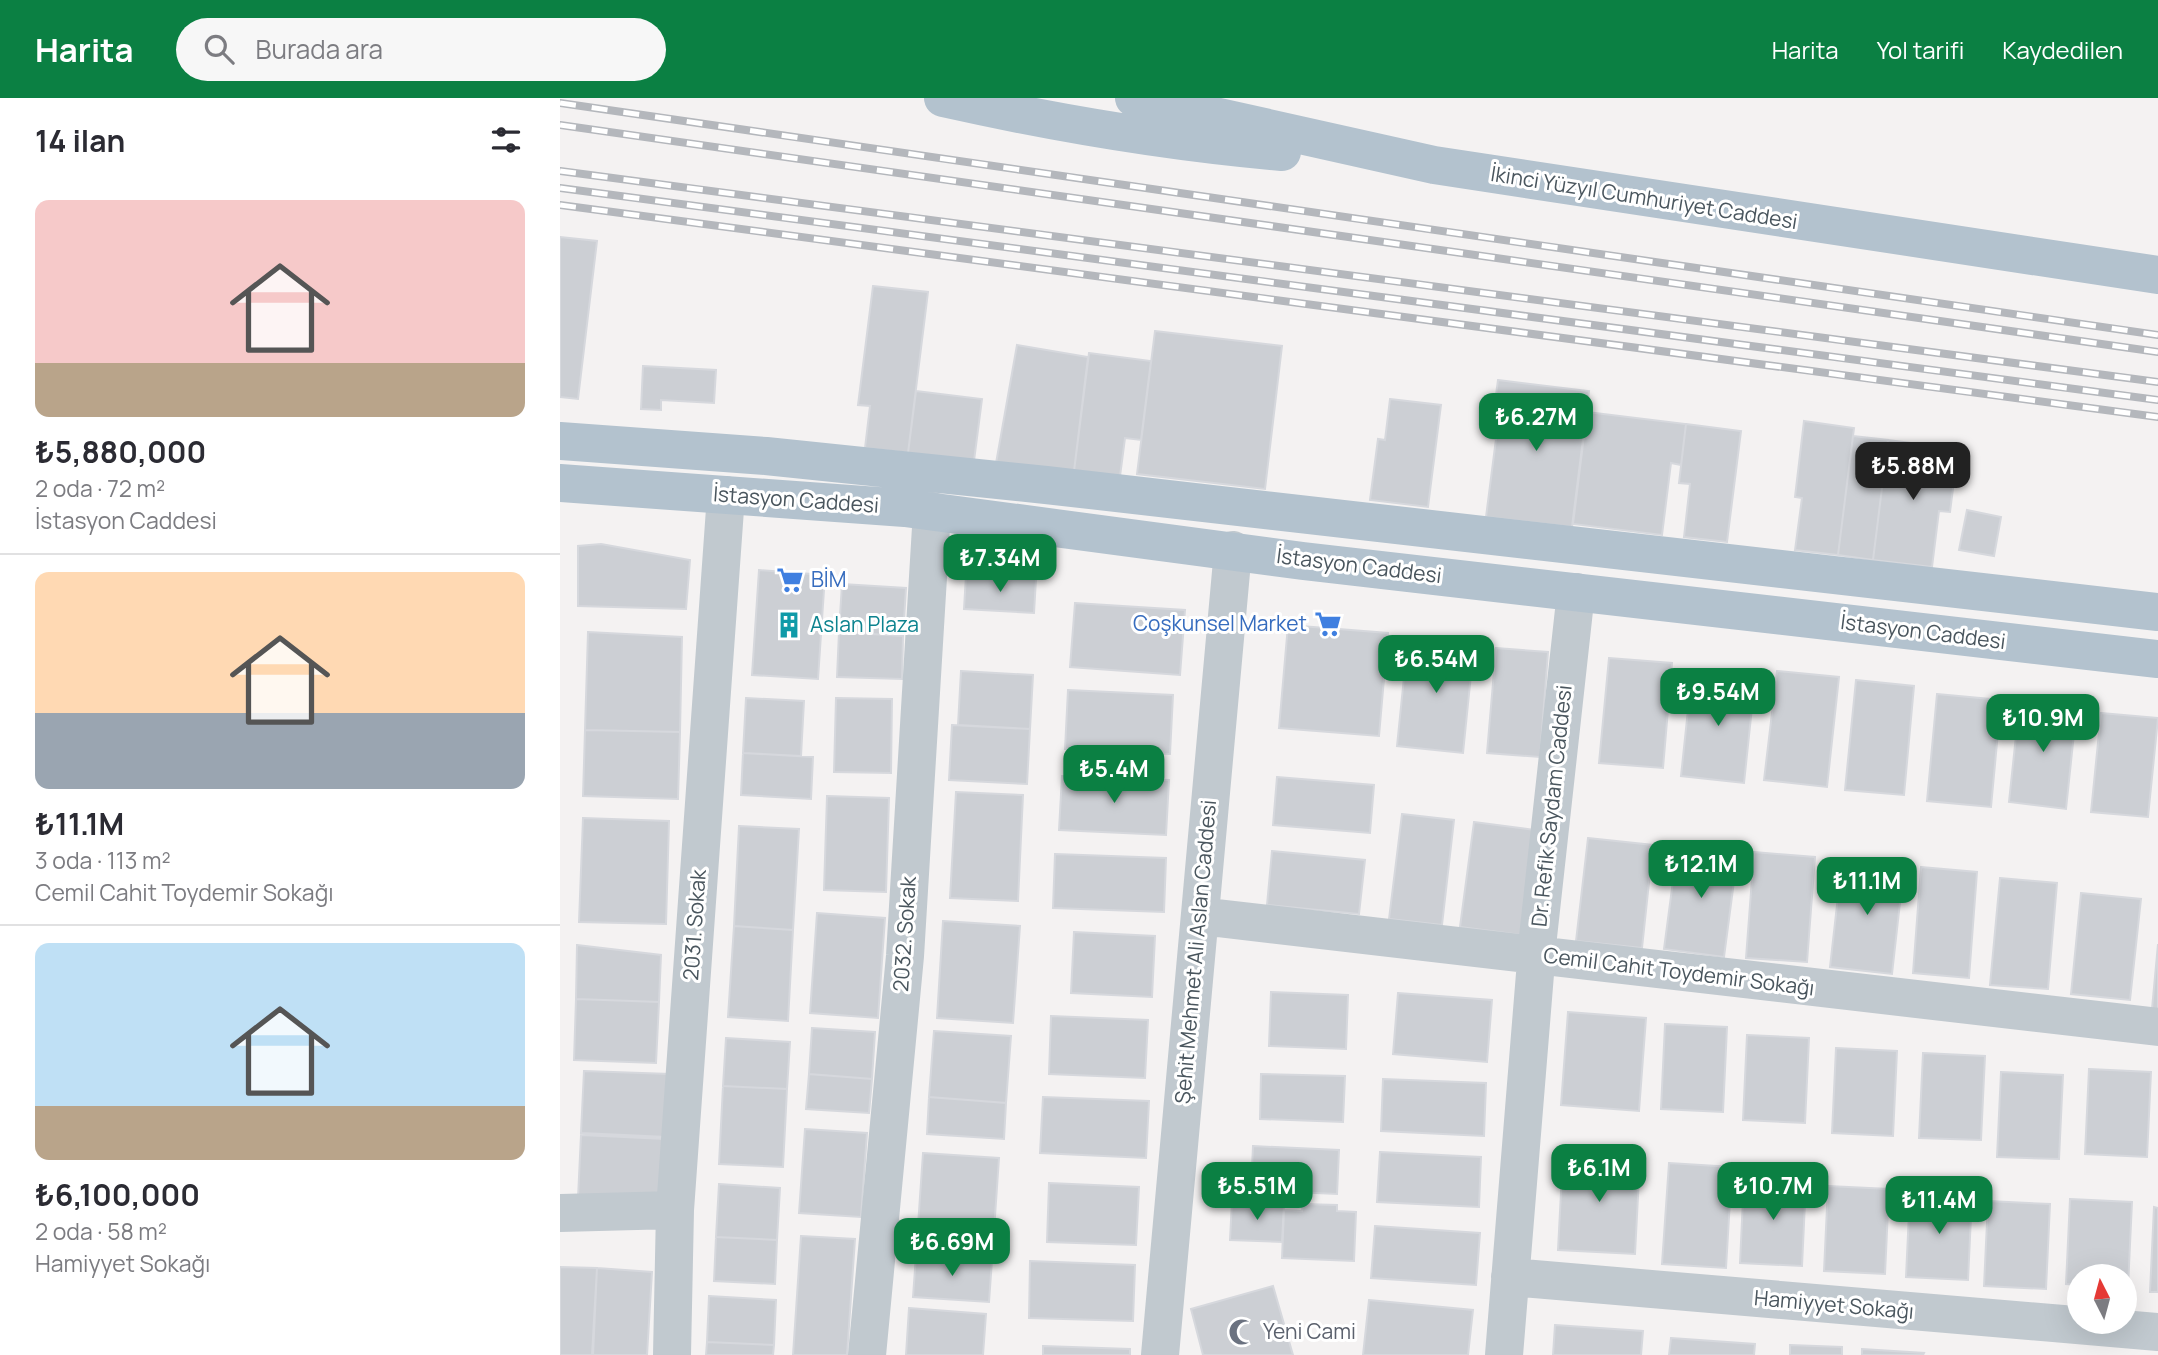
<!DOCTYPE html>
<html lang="tr">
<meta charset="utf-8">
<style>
body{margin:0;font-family:Manrope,sans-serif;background:#f7f7f7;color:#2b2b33;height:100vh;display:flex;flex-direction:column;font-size:26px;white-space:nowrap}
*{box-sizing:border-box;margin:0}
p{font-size:23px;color:#7c7c81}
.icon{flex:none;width:38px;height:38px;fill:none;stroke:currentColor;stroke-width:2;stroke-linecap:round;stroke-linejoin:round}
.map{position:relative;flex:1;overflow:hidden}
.sheet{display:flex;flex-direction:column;background:#fff;width:560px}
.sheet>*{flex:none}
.needle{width:46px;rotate:354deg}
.fabs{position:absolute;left:1507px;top:1166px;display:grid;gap:14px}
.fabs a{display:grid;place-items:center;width:70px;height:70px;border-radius:50%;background:#fff;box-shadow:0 7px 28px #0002;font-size:35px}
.price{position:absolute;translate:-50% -60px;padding:0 16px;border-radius:14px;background:#0b8043;color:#fff;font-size:23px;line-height:46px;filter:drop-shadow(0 2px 4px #0008)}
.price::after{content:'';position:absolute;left:50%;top:42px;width:21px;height:16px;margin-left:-10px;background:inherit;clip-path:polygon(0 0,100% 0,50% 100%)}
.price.active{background:#222;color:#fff}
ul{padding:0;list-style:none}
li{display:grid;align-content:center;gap:14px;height:371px;padding:0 35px}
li+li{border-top:2px solid #e1e1e2}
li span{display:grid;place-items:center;height:217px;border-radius:14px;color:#555}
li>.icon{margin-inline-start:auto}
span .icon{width:126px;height:126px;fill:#fffc;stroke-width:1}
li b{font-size:30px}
h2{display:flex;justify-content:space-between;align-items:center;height:84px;padding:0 35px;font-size:30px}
header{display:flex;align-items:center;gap:42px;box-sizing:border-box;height:98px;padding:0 35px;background:#0b8043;color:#fff}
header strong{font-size:33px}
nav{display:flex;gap:38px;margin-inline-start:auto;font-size:24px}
.search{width:490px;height:63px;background:#f7f7f7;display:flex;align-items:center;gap:18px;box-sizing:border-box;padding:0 24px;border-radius:38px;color:#7c7c81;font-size:26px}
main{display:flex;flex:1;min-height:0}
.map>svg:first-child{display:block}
.building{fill:#cccfd4;stroke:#d6d8dd;stroke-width:2}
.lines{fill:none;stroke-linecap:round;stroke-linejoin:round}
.minor{stroke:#c1c9cf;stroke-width:38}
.major{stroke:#b3c2ce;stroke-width:38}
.rail-casing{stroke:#b4b7bc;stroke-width:8}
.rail{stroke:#fff;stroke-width:5;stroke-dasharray:16;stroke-linecap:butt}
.labels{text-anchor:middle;stroke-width:6;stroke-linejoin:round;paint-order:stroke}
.street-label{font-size:21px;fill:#4a565e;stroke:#fff}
.shop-label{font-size:21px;fill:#366cbe;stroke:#fff;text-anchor:start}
.culture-label{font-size:21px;fill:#0d838f;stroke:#fff;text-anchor:start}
.worship-label{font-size:21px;fill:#5b616d;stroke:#fff;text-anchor:start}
</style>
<header>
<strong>Harita</strong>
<div class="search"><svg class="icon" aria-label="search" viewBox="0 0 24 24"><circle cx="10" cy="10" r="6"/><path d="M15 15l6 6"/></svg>Burada ara</div>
<nav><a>Harita</a><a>Yol tarifi</a><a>Kaydedilen</a></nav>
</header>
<main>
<section class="sheet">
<h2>14 ilan<svg class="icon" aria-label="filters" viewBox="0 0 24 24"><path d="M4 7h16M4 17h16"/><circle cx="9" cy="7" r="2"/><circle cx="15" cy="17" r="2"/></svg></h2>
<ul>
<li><span style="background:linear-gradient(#f6c9c9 75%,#b9a48a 0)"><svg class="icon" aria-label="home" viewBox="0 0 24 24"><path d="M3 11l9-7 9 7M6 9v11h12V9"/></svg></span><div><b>₺5,880,000</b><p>2 oda · 72 m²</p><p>İstasyon Caddesi</p></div></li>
<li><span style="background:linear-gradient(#ffd9b3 65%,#9aa5b1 0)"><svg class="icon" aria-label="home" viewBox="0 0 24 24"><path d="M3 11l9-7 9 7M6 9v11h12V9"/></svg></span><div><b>₺11.1M</b><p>3 oda · 113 m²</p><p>Cemil Cahit Toydemir Sokağı</p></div></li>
<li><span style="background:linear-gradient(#bfe0f5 75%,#b9a48a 0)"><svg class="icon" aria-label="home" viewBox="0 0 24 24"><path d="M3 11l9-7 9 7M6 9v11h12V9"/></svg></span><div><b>₺6,100,000</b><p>2 oda · 58 m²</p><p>Hamiyyet Sokağı</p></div></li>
</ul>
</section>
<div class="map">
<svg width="1598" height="1257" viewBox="0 0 1598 1257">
<rect width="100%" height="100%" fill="#f4f2f2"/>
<path class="building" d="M 0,139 L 37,143 L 18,301 L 0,299 Z
M 313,188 L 368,194 L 348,355 L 305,350 L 310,308 L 298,307 Z
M 595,233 L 722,248 L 705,391 L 577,376 Z
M 457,247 L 528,259 L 513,381 L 435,371 Z
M 529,255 L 591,263 L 581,342 L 565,340 L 559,386 L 513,381 Z
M 83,268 L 156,272 L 154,305 L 101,302 L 101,312 L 81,311 Z
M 938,282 L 1029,293 L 1012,429 L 926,419 L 936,341 L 930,340 Z
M 356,293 L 422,301 L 414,363 L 348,355 Z
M 830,301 L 881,307 L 868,409 L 810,402 L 818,341 L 825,342 Z
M 1027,314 L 1126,326 L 1121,367 L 1111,365 L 1102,437 L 1013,426 Z
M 1244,323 L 1294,330 L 1278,457 L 1235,452 L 1242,400 L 1235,399 Z
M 1126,326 L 1181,333 L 1167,444 L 1124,439 L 1130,386 L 1119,385 Z
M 1293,338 L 1328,342 L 1313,462 L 1278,457 Z
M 1328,342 L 1398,351 L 1390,414 L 1379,413 L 1372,469 L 1313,462 Z
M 1407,412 L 1441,419 L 1434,458 L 1399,452 Z
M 41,446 L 130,462 L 126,511 L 18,508 L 18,448 Z
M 199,472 L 265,477 L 258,581 L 192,577 Z
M 406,477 L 476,481 L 474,515 L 404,511 Z
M 282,486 L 346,490 L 343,538 L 279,534 Z
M 515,505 L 625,512 L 620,577 L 510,569 Z
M 728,527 L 828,535 L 819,638 L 719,630 Z
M 28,534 L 122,539 L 120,634 L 25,632 Z
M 279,534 L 343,538 L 342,581 L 277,579 Z
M 848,540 L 914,547 L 903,655 L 837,648 Z
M 936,550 L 988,554 L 980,659 L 927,655 Z
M 1049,560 L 1112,565 L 1103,670 L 1039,665 Z
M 401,573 L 473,577 L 470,631 L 398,627 Z
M 1217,573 L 1279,579 L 1267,689 L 1204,682 Z
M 1132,574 L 1195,581 L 1184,685 L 1121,678 Z
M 1296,582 L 1354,588 L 1344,697 L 1285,692 Z
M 508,592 L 613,597 L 610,656 L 505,651 Z
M 1377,596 L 1441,602 L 1431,709 L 1367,703 Z
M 186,600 L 244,603 L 241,658 L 183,655 Z
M 276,600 L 332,601 L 331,675 L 274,674 Z
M 1460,600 L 1517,607 L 1506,711 L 1449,704 Z
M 1541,615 L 1598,620 L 1588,719 L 1531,714 Z
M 392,627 L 470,631 L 467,686 L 389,682 Z
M 25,632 L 120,634 L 118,701 L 23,698 Z
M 183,655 L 253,659 L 251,701 L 181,697 Z
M 502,678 L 609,682 L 606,737 L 499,732 Z
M 717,679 L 814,687 L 810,735 L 713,727 Z
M 396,694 L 463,697 L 458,803 L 390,800 Z
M 267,698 L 329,700 L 326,794 L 264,792 Z
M 842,716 L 894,722 L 882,827 L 829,821 Z
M 23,720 L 109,723 L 106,826 L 19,824 Z
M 914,724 L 975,732 L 961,837 L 900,829 Z
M 179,728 L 239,731 L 233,832 L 174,828 Z
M 1028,740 L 1093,747 L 1082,850 L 1016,843 Z
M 1118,745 L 1178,753 L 1164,859 L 1104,851 Z
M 712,753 L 805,762 L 799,816 L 707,807 Z
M 1194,754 L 1255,759 L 1247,864 L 1186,860 Z
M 495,756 L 606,760 L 604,814 L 493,810 Z
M 1282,763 L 1344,769 L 1332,876 L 1270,869 Z
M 1361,769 L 1417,774 L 1409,880 L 1353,875 Z
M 1440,780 L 1497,785 L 1488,891 L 1430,887 Z
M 1521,795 L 1581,801 L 1570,902 L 1511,896 Z
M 257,815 L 325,820 L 318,920 L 250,915 Z
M 383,823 L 460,828 L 453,925 L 377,920 Z
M 174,828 L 233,832 L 228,923 L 168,919 Z
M 514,834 L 595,838 L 592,899 L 511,895 Z
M 1598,846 L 1598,911 L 1592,911 Z
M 17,847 L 101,857 L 99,904 L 16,901 Z
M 711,894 L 788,897 L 786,951 L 709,948 Z
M 838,895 L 932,902 L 927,964 L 833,956 Z
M 16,901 L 99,904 L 96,965 L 14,962 Z
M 1008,914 L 1086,920 L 1079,1013 L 1001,1007 Z
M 491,918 L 588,922 L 585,980 L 489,976 Z
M 1105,926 L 1167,929 L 1163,1014 L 1101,1011 Z
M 252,930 L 315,934 L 312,981 L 249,976 Z
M 374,933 L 451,938 L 446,1005 L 369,999 Z
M 1187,937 L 1249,940 L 1245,1025 L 1183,1022 Z
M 166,940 L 230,944 L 227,991 L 163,988 Z
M 1276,950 L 1337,953 L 1333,1038 L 1272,1035 Z
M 1363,955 L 1425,958 L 1421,1042 L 1359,1040 Z
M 1529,971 L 1591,974 L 1587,1059 L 1525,1056 Z
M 24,973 L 110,976 L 107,1039 L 21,1035 Z
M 1441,974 L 1503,977 L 1499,1061 L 1437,1059 Z
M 249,976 L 312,981 L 309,1015 L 246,1011 Z
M 701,976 L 785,978 L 783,1024 L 700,1021 Z
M 823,981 L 926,985 L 924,1038 L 821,1033 Z
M 163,988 L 227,991 L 223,1069 L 159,1066 Z
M 369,999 L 446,1005 L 444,1041 L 367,1036 Z
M 483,999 L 589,1003 L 586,1060 L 480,1055 Z
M 245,1031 L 307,1035 L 301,1119 L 239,1115 Z
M 21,1037 L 106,1041 L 103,1104 L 18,1100 Z
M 693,1048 L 779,1052 L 777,1096 L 691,1092 Z
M 820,1054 L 921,1059 L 919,1109 L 817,1104 Z
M 363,1055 L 439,1060 L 432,1162 L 356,1157 Z
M 1003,1056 L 1080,1060 L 1075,1156 L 998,1152 Z
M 1109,1065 L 1172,1069 L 1166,1170 L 1102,1166 Z
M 1184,1080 L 1246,1083 L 1242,1168 L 1180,1165 Z
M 489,1085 L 579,1089 L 576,1147 L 487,1144 Z
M 159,1086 L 220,1090 L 217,1142 L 156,1139 Z
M 1268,1088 L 1329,1091 L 1325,1176 L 1264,1173 Z
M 1350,1094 L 1412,1097 L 1408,1182 L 1346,1179 Z
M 1510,1101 L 1572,1104 L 1568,1189 L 1564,1189 L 1564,1178 L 1519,1178 L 1519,1187 L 1506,1186 Z
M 672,1103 L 724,1105 L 722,1144 L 670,1142 Z
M 1428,1103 L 1490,1106 L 1486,1191 L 1424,1188 Z
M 743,1106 L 777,1107 L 777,1113 L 796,1114 L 794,1163 L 722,1160 L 724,1112 L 742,1113 Z
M 1594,1109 L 1598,1110 L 1598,1194 L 1590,1194 Z
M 815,1128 L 920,1135 L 916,1187 L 811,1180 Z
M 241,1138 L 295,1141 L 287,1257 L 233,1257 Z
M 156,1139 L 217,1142 L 215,1186 L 154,1183 Z
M 356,1157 L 432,1162 L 429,1204 L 353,1199 Z
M 470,1163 L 575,1167 L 573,1223 L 469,1220 Z
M 0,1169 L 37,1170 L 33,1257 L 0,1257 Z
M 37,1170 L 92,1174 L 87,1257 L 32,1257 Z
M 713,1188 L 733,1257 L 643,1257 L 631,1211 Z
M 149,1198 L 216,1202 L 214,1247 L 147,1244 Z
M 809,1202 L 913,1212 L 908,1257 L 803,1257 Z
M 349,1210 L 426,1216 L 423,1257 L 346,1257 Z
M 995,1227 L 1083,1233 L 1081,1257 L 993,1257 Z
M 1111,1240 L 1195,1246 L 1194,1257 L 1109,1257 Z
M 147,1244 L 214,1247 L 213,1257 L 146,1257 Z
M 1230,1247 L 1282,1249 L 1282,1257 L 1230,1257 Z
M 483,1248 L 570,1251 L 570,1257 L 483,1257 Z
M 1302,1251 L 1364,1255 L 1363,1257 L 1302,1257 Z"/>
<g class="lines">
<path class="minor" d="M 640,818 L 1598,929
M 0,1115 L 115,1112
M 950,1179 L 1598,1234
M 112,1257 L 115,1112 L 166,397
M 307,1257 L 345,858 L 372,413
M 600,1257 L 673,452
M 944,1257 L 978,839 L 1016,494"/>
<path class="major" d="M 383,0 C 495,25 607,44 722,54
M 574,0 L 874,67 L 1598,177
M 0,343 L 206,358 L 486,387 L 1598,514
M 0,385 L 345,410 L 743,463 L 1598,561"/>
<g class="rail-casing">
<path id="rail" d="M 0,5 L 1598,237
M 0,27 L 1598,254
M 0,73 L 1598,284
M 0,90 L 1598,302
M 0,107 L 1598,319"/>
</g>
<use href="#rail" class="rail"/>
</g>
<defs>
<g id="supermarket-bare" transform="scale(2.1)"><path d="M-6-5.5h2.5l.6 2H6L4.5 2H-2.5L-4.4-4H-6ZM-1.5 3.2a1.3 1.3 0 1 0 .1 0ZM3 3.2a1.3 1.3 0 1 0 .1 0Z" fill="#3f7fe0" stroke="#fff" stroke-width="2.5" paint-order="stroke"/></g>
<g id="building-bare" transform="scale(2.1)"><path d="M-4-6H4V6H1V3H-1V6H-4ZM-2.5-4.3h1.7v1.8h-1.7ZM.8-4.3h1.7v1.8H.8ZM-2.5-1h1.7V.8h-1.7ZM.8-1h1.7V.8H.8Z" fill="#0f9aa8" stroke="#fff" stroke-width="2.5" paint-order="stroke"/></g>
<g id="mosque-bare" transform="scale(2.1)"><path d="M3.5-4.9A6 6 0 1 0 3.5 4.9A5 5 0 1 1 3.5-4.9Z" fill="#6b7280" stroke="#fff" stroke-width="2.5" paint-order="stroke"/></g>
</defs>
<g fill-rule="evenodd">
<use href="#supermarket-bare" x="230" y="482"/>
<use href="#supermarket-bare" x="768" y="526"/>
<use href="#building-bare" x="229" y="527"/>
<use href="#mosque-bare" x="682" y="1234"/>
</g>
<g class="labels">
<g class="street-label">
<text transform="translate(1084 100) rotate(9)" y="7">İkinci Yüzyıl Cumhuriyet Caddesi</text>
<text transform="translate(236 402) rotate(4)" y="7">İstasyon Caddesi</text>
<text transform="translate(799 468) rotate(7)" y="7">İstasyon Caddesi</text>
<text transform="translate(1363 534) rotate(7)" y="7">İstasyon Caddesi</text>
<text transform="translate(992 708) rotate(-84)" y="7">Dr. Refik Saydam Caddesi</text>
<text transform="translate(135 827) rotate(-86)" y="7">2031. Sokak</text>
<text transform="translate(345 836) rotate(-86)" y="7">2032. Sokak</text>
<text transform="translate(636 854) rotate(-85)" y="7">Şehit Mehmet Ali Aslan Caddesi</text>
<text transform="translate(1119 874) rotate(7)" y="7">Cemil Cahit Toydemir Sokağı</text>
<text transform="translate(1274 1207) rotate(5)" y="7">Hamiyyet Sokağı</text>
</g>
<g class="shop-label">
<text x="251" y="489">BİM</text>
<text x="747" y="533" text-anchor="end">Coşkunsel Market</text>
</g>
<g class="culture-label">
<text x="250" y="534">Aslan Plaza</text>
</g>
<g class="worship-label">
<text x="703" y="1241">Yeni Cami</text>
</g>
</g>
</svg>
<div class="fabs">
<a><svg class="needle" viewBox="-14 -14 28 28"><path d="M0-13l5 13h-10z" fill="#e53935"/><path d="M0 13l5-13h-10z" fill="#7c7c81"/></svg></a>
</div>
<b class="price" style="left:976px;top:355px">₺6.27M</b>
<b class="price active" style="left:1353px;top:404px">₺5.88M</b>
<b class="price" style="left:440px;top:496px">₺7.34M</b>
<b class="price" style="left:876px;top:597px">₺6.54M</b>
<b class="price" style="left:1158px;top:630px">₺9.54M</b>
<b class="price" style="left:1483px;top:656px">₺10.9M</b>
<b class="price" style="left:554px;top:707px">₺5.4M</b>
<b class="price" style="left:1141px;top:802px">₺12.1M</b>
<b class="price" style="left:1307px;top:819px">₺11.1M</b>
<b class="price" style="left:1039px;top:1106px">₺6.1M</b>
<b class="price" style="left:697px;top:1124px">₺5.51M</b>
<b class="price" style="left:1213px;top:1124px">₺10.7M</b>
<b class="price" style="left:1379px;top:1138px">₺11.4M</b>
<b class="price" style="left:392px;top:1180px">₺6.69M</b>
</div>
</main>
